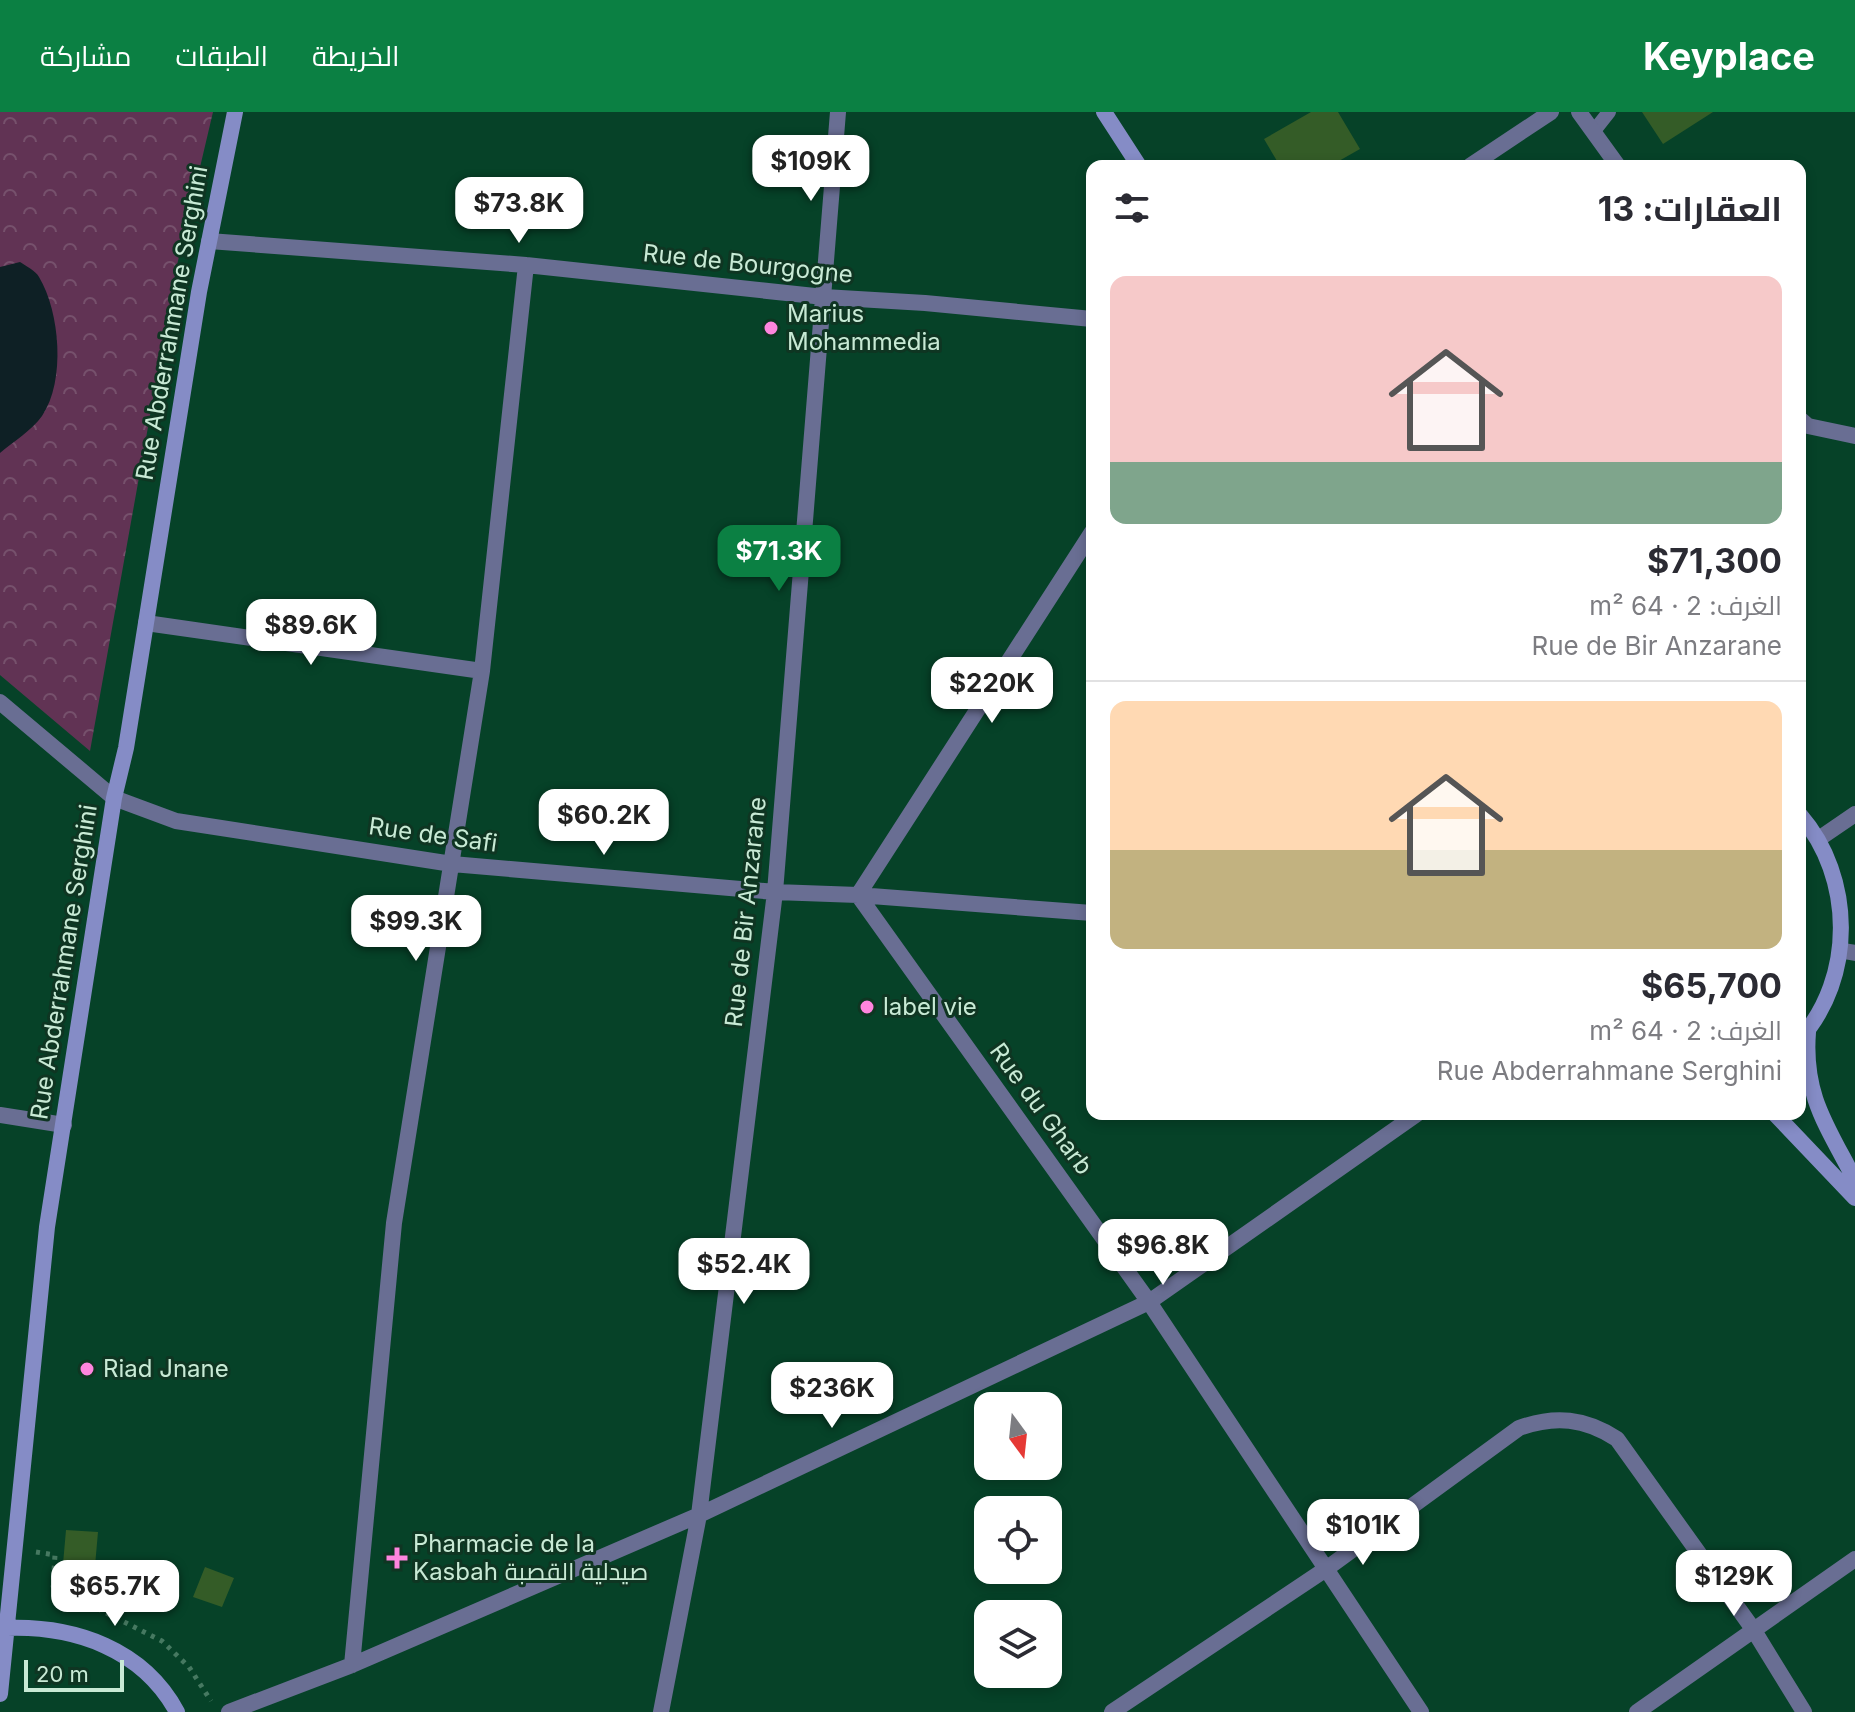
<!DOCTYPE html>
<html lang="ar">
<meta charset="utf-8">
<style>
body{margin:0;font-family:Inter,Cairo,sans-serif;background:#f7f7f7;color:#2b2b33;direction:rtl;height:100vh;display:flex;flex-direction:column;font-size:30px;white-space:nowrap}
*{box-sizing:border-box;margin:0}
p{font-size:26px;color:#7c7c81}
.icon{flex:none;width:44px;height:44px;fill:none;stroke:currentColor;stroke-width:2;stroke-linecap:round;stroke-linejoin:round}
.map{position:relative;flex:1;overflow:hidden;direction:ltr}
.sheet{position:absolute;left:1086px;top:48px;width:720px;height:960px;display:flex;flex-direction:column;background:#fff;border-radius:16px;box-shadow:0 4px 12px #0003;direction:rtl}
.sheet>*{flex:none}
.needle{width:52px;rotate:165deg}
.buttons{position:absolute;left:974px;top:1280px;display:grid;gap:16px}
.buttons a{display:grid;place-items:center;width:88px;height:88px;border-radius:16px;background:#fff;box-shadow:0 4px 12px #0003;font-size:40px}
.scale{position:absolute;left:24px;bottom:20px;width:100px;box-sizing:border-box;padding-left:8px;border:4px solid #c8ead5;border-top:0;font-size:22px;line-height:28px;white-space:nowrap;color:#c8ead5;-webkit-text-stroke:6px #0f3522;paint-order:stroke}
.price{position:absolute;translate:-50% -68px;padding:0 18px;border-radius:16px;background:#fff;color:#222;font-size:26px;line-height:52px;filter:drop-shadow(0 2px 4px #0008)}
.price::after{content:'';position:absolute;left:50%;top:48px;width:24px;height:18px;margin-left:-12px;background:inherit;clip-path:polygon(0 0,100% 0,50% 100%)}
.price.selected{background:#0b8043;color:#fff}
ul{padding:0;list-style:none}
li{display:grid;align-content:center;gap:16px;height:424px;padding:0 24px}
li+li{border-top:2px solid #e1e1e2}
li span{display:grid;place-items:center;height:248px;border-radius:16px;color:#555}
li>.icon{margin-inline-start:auto}
span .icon{width:144px;height:144px;fill:#fffc;stroke-width:1}
li b{font-size:34px}
h2{display:flex;justify-content:space-between;align-items:center;height:96px;padding:0 24px;font-size:34px}
header{display:flex;align-items:center;gap:48px;box-sizing:border-box;height:112px;padding:0 40px;background:#0b8043;color:#fff}
header strong{font-size:38px}
nav{display:flex;gap:44px;margin-inline-start:auto;font-size:28px}
.map>svg:first-child{display:block}
.forest{fill:url(#forest-crowns)}
.water{fill:#0e2025}
.building{fill:#345c27}
.lines{fill:none;stroke-linecap:round;stroke-linejoin:round}
.path{stroke:#467961;stroke-width:5;stroke-dasharray:4 6;stroke-linecap:butt}
.lane{stroke:#696e93;stroke-width:14}
.street{stroke:#696e93;stroke-width:16}
.secondary{stroke:#858cc6;stroke-width:16}
.poi-dot{fill:#ff85de;stroke:#0f3522;stroke-width:3}
.labels{text-anchor:middle;stroke-width:6;stroke-linejoin:round;paint-order:stroke}
.street-label{font-size:24px;fill:#c8ead5;stroke:#0f3522}
.poi-label{font-size:24px;fill:#c8ead5;stroke:#0f3522;text-anchor:start}
</style>
<header>
<strong>Keyplace</strong>
<nav><a>الخريطة</a><a>الطبقات</a><a>مشاركة</a></nav>
</header>
<div class="map">
<svg width="1855" height="1600" viewBox="0 0 1855 1600">
<defs>
<pattern id="forest-crowns" width="20" height="18" patternUnits="userSpaceOnUse" patternTransform="scale(2)"><rect width="20" height="18" fill="#613354"/><path d="M2 6a3 3 0 1 1 6 0M12 15a3 3 0 1 1 6 0" fill="none" stroke="#76516c"/></pattern>
</defs>
<rect width="100%" height="100%" fill="#064228"/>
<path class="forest" d="M 0,0 L 213,0 L 177,153 L 90,639 L 0,563 Z"/>
<path class="water" d="M 20,150 C 26,154 36,159 39,165 C 60,200 66,269 42,304 C 32,318 13,330 0,341 L 0,155 Z"/>
<path class="building" d="M 1311,0 L 1338,0 L 1360,37 L 1330,54 L 1280,54 L 1264,27 Z
M 1642,0 L 1713,0 L 1663,32 Z
M 66,1418 L 98,1420 L 95,1454 L 63,1452 Z
M 205,1455 L 234,1466 L 222,1495 L 193,1485 Z"/>
<g class="lines">
<path class="path" d="M 36,1440 L 55,1443 L 53,1474 L 162,1529 L 189,1555 L 211,1589"/>
<path class="lane" d="M 1594,19 L 1609,0"/>
<path class="street" d="M 1579,0 L 1618,54
M 1470,54 L 1551,0
M 209,129 L 526,153 L 824,185 L 925,191 L 1092,207
M 1800,307 L 1808,314 L 1855,324
M 1092,420 L 858,783 L 1149,1190 L 1421,1600
M 146,511 L 482,559
M 0,590 L 114,686 L 176,709 L 452,752 L 775,780 L 858,783 L 1092,801
M 1820,726 L 1855,702
M 1844,839 L 1855,841
M 0,1003 L 64,1013
M 352,1553 L 394,1111 L 482,559 L 526,153
M 229,1600 L 352,1553 L 699,1403 L 1149,1190 L 1417,1002
M 661,1600 L 699,1403 L 775,780 L 838,0
M 1112,1600 L 1326,1457 L 1519,1316 C 1555,1303 1585,1306 1617,1327 L 1753,1517 L 1804,1600
M 1637,1600 L 1855,1447"/>
<path class="secondary" d="M 1104,0 L 1139,54
M 1800,703 C 1854,765 1855,866 1800,927
M 1808,920 C 1803,983 1827,1014 1855,1068
M 1775,1002 L 1855,1086
M 8,1516 C 75,1514 143,1537 177,1600
M 0,1582 L 47,1115 L 114,686 L 126,636 L 199,180 L 235,0"/>
</g>
<g class="poi-dot">
<circle cx="771" cy="216" r="8"/>
<circle cx="867" cy="895" r="8"/>
<circle cx="87" cy="1257" r="8"/>
<path d="M393 1434h8v8h8v8h-8v8h-8v-8h-8v-8h8z"/>
</g>
<g class="labels">
<g class="street-label">
<text transform="translate(748 152) rotate(6)" y="8">Rue de Bourgogne</text>
<text transform="translate(172 211) rotate(-80)" y="8">Rue Abderrahmane Serghini</text>
<text transform="translate(433 723) rotate(8)" y="8">Rue de Safi</text>
<text transform="translate(746 800) rotate(-84)" y="8">Rue de Bir Anzarane</text>
<text transform="translate(64 850) rotate(-81)" y="8">Rue Abderrahmane Serghini</text>
<text transform="translate(1041 997) rotate(54)" y="8">Rue du Gharb</text>
</g>
<g class="poi-label">
<text x="787" y="210">Marius<tspan x="787" dy="28">Mohammedia</tspan></text>
<text x="883" y="903">label vie</text>
<text x="103" y="1265">Riad Jnane</text>
<text x="413" y="1440">Pharmacie de la<tspan x="413" dy="28">Kasbah صيدلية القصبة</tspan></text>
</g>
</g>
</svg>
<div class="buttons">
<a><svg class="needle" viewBox="-14 -14 28 28"><path d="M0-13l5 13h-10z" fill="#e53935"/><path d="M0 13l5-13h-10z" fill="#7c7c81"/></svg></a>
<a><svg class="icon" aria-label="locate" viewBox="0 0 24 24"><circle cx="12" cy="12" r="6"/><path d="M12 2v4M12 18v4M2 12h4M18 12h4"/></svg></a>
<a><svg class="icon" aria-label="layers" viewBox="0 0 24 24"><path d="M12 4l9 5-9 5-9-5zM3 14l9 5 9-5"/></svg></a>
</div>
<div class="scale">20 m</div>
<b class="price" style="left:811px;top:91px">$109K</b>
<b class="price" style="left:519px;top:133px">$73.8K</b>
<b class="price selected" style="left:779px;top:481px">$71.3K</b>
<b class="price" style="left:311px;top:555px">$89.6K</b>
<b class="price" style="left:992px;top:613px">$220K</b>
<b class="price" style="left:604px;top:745px">$60.2K</b>
<b class="price" style="left:416px;top:851px">$99.3K</b>
<b class="price" style="left:1163px;top:1175px">$96.8K</b>
<b class="price" style="left:744px;top:1194px">$52.4K</b>
<b class="price" style="left:832px;top:1318px">$236K</b>
<b class="price" style="left:1363px;top:1455px">$101K</b>
<b class="price" style="left:1734px;top:1506px">$129K</b>
<b class="price" style="left:115px;top:1516px">$65.7K</b>
<section class="sheet">
<h2>العقارات: 13<svg class="icon" aria-label="filters" viewBox="0 0 24 24"><path d="M4 7h16M4 17h16"/><circle cx="9" cy="7" r="2"/><circle cx="15" cy="17" r="2"/></svg></h2>
<ul>
<li><span style="background:linear-gradient(#f6c9c9 75%,#7fa58c 0)"><svg class="icon" aria-label="home" viewBox="0 0 24 24"><path d="M3 11l9-7 9 7M6 9v11h12V9"/></svg></span><div><b>$71,300</b><p>الغرف: 2 · 64 m²</p><p>Rue de Bir Anzarane</p></div></li>
<li><span style="background:linear-gradient(#ffd9b3 60%,#c2b280 0)"><svg class="icon" aria-label="home" viewBox="0 0 24 24"><path d="M3 11l9-7 9 7M6 9v11h12V9"/></svg></span><div><b>$65,700</b><p>الغرف: 2 · 64 m²</p><p>Rue Abderrahmane Serghini</p></div></li>
</ul>
</section>
</div>
